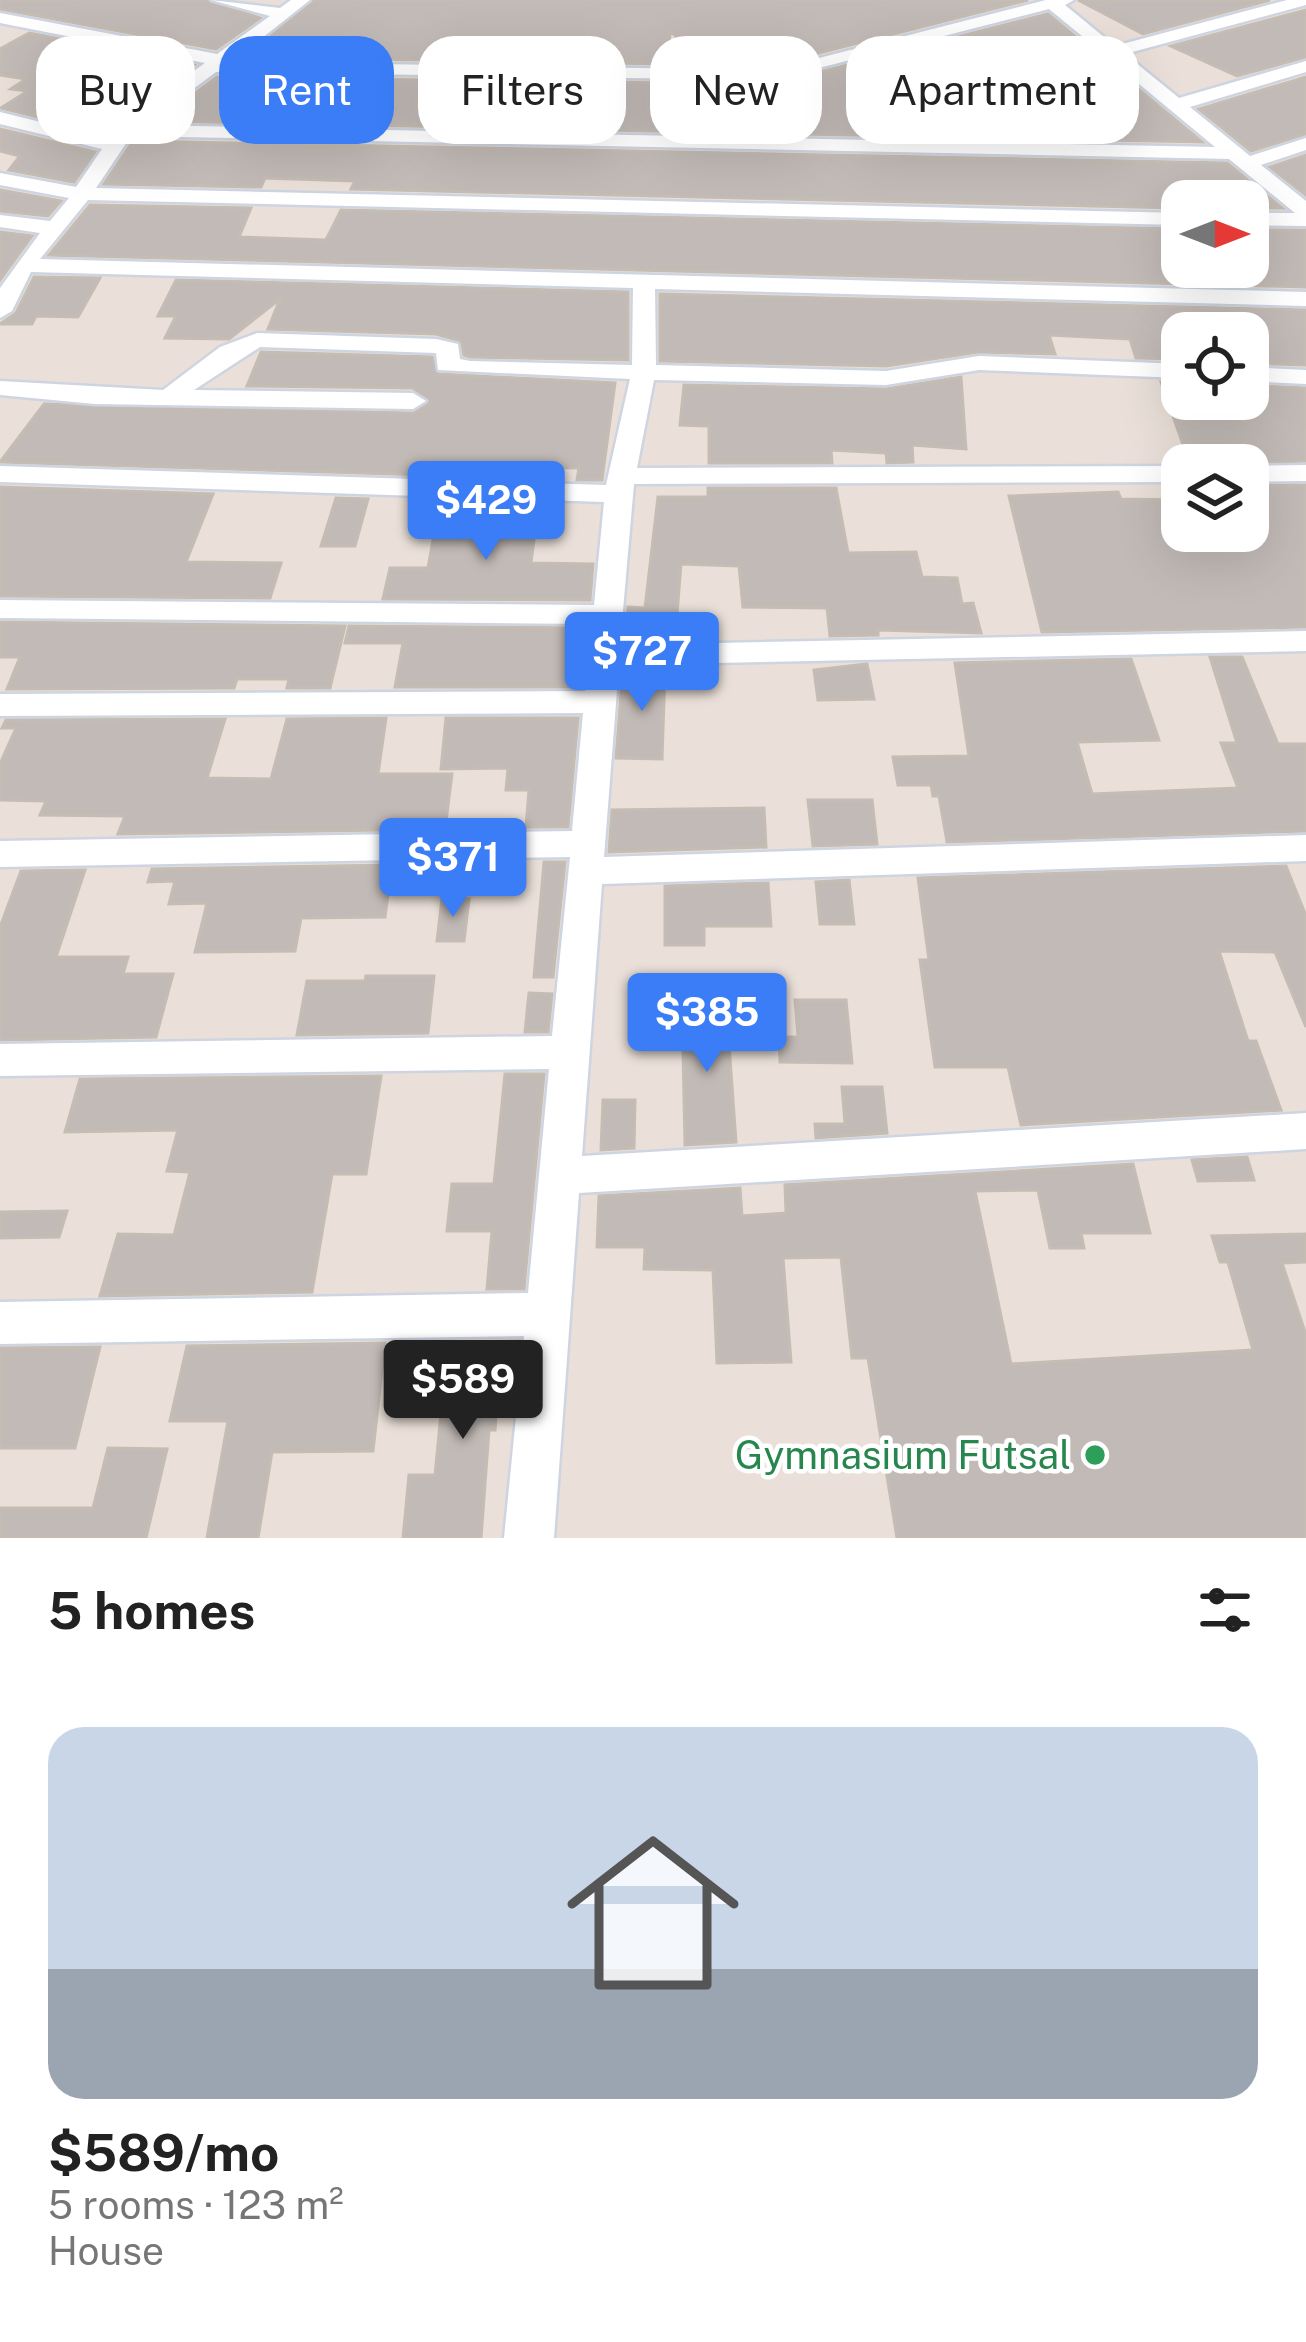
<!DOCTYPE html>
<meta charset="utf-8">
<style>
body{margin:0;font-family:"Public Sans",sans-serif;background:#f2f2f2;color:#222;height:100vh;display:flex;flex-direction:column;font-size:45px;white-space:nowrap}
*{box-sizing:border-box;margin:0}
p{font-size:39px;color:#767676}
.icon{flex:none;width:66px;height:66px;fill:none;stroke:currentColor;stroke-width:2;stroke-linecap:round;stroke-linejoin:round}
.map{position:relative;height:1538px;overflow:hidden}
.details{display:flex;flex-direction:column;background:#fff;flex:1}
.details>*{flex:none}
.top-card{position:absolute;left:36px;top:36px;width:1236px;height:108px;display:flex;gap:24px}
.needle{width:78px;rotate:90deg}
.fabs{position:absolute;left:1161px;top:180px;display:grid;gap:24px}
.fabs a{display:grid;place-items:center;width:108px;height:108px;border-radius:24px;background:#fff;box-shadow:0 12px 48px #0002;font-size:60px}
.price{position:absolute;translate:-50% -102px;padding:0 27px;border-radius:12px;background:#3a7df6;color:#fff;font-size:39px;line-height:78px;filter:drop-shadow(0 3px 6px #0008)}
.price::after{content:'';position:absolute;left:50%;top:72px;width:36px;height:27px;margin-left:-18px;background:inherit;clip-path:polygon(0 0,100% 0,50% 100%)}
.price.on{background:#222;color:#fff}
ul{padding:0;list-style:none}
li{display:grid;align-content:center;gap:24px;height:636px;padding:0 48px}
li span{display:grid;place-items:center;height:372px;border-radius:36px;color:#555}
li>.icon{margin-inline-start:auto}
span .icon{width:216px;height:216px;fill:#fffc;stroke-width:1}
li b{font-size:51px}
h2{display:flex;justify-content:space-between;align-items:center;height:144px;padding:0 48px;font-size:51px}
.chip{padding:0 42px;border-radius:36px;background:#fff;box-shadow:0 12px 48px #0002;font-size:42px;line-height:108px}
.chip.on{background:#3a7df6;color:#fff}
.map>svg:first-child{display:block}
.building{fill:#c2bab6;stroke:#c5bcb3;stroke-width:3}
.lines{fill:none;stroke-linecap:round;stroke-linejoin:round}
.minor-casing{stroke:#ced5e1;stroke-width:5}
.minor{fill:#fff;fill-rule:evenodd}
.leisure-dot{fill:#2e9e5b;stroke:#fff;stroke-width:4.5}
.labels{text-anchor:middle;stroke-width:9;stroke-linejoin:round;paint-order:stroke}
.near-leisure-label{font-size:39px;fill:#27864d;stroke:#fff;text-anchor:end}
</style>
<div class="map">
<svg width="1306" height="1538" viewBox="0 0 1306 1538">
<rect width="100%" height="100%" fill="#eae0d9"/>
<path class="building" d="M 0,0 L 207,0 L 260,18 L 216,49 L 0,9 Z
M 314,0 L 1028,0 L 771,65 L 710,65 L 670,31 L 668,64 L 493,61 L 499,41 L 440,40 L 433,60 L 245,58 Z
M 1078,0 L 1270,0 L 1143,34 Z
M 1306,10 L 1306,57 L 1237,76 L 1171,46 Z
M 1048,14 L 1089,48 L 917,95 L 915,111 L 1108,64 L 1202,142 L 158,121 L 217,77 L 426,80 L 416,105 L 479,106 L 487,80 L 666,83 L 664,107 L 762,108 L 733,84 L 773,84 Z
M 29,33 L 194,65 L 107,134 L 1,108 L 28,91 L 11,89 L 26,79 L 0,75 L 0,49 Z
M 1306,77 L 1306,134 L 1251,151 L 1199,109 Z
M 0,129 L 95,152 L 74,182 L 9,170 L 20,156 L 0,151 Z
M 133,141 L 1227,163 L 1282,208 L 1248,208 L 1248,201 L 1174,201 L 1177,208 L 351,189 L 355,181 L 265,178 L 261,187 L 104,184 Z
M 1306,155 L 1306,195 L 1270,167 Z
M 0,190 L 61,201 L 48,216 L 0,211 Z
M 90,205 L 251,208 L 239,237 L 326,240 L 341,210 L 1182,229 L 1182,267 L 1248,267 L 1248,230 L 1306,230 L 1306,287 L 49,255 Z
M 0,232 L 32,236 L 0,280 Z
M 34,277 L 100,278 L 78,317 L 36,316 L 32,324 L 0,324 L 16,313 Z
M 176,280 L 628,292 L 628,360 L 470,357 L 464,355 L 461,341 L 436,334 L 268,329 L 280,299 L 229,339 L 165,338 L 176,316 L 158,316 Z
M 660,294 L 1306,310 L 1306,365 L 1248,363 L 1248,333 L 1182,333 L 1182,359 L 1136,358 L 1130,339 L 1049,335 L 1055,354 L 978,352 L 886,366 L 660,361 Z
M 261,352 L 432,357 L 438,374 L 615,383 L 602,480 L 577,480 L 579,468 L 493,467 L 492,477 L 0,462 L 44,404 L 413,413 L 430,403 L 413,388 L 247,386 Z
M 961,377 L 966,449 L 912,445 L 913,462 L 887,463 L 886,453 L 831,450 L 832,463 L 709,463 L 709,426 L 680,425 L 684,385 L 886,389 Z
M 1161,382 L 1182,382 L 1182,399 L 1260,399 L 1255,386 L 1306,388 L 1306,461 L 1236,464 L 1232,455 L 1186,453 Z
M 1306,485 L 1306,627 L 1042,632 L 1009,496 L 1118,492 L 1121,499 L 1182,500 L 1182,531 L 1248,531 L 1248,486 Z
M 0,487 L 213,494 L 186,562 L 281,563 L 270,598 L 0,596 Z
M 708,488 L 836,488 L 848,553 L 916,552 L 922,577 L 957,578 L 962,604 L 973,603 L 981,633 L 878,630 L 878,635 L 830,636 L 827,608 L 743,607 L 739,566 L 681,564 L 675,639 L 625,640 L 628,607 L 645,608 L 658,497 L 708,497 Z
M 336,498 L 368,499 L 355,546 L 321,546 Z
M 440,501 L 488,503 L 485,523 L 536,524 L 531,563 L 593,564 L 590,600 L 383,599 L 390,568 L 428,568 Z
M 0,622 L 345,626 L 330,688 L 287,688 L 289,679 L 237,679 L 234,688 L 7,689 L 20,657 L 0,657 Z
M 349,626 L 587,628 L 581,687 L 395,687 L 403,643 L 345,643 Z
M 1210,657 L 1242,657 L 1278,744 L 1306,744 L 1306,831 L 947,842 L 939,796 L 933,796 L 931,785 L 898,785 L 893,757 L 969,756 L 955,663 L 1131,659 L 1159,740 L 1077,742 L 1092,794 L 1238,788 L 1221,743 L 1237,743 Z
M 867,664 L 874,699 L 818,700 L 814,670 Z
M 623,669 L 665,669 L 662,759 L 616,758 Z
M 386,718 L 378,774 L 452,774 L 445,829 L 118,834 L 125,816 L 40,815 L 46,801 L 0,800 L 0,764 L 16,728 L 2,728 L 6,720 L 225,719 L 207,778 L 271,779 L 287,719 Z
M 446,718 L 578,718 L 568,827 L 526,827 L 529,790 L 506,790 L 508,768 L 441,769 Z
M 808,800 L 872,800 L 877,844 L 813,846 Z
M 764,808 L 766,847 L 609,852 L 612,810 Z
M 544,862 L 565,862 L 553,977 L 534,977 Z
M 392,865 L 385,917 L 301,918 L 295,951 L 195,952 L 207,903 L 169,904 L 175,881 L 148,882 L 152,869 Z
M 1286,866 L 1306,916 L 1306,1027 L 1275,952 L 1219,951 L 1248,1041 L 1256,1041 L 1281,1110 L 1021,1125 L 1008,1067 L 935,1067 L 920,960 L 929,960 L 918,878 Z
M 85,870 L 56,957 L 128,957 L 123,974 L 173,974 L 156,1037 L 0,1040 L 0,927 L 21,871 Z
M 849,880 L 854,924 L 820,924 L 816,882 Z
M 768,883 L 771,926 L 704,926 L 704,945 L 665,945 L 665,886 Z
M 442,899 L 469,899 L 464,941 L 437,941 Z
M 366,976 L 434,976 L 428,1033 L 297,1035 L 307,981 L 365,981 Z
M 529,993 L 552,994 L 548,1032 L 525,1032 Z
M 795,1000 L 846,1000 L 852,1063 L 780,1062 L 779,1037 L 798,1037 Z
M 726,1002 L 736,1142 L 685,1145 L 682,1003 Z
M 505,1074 L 544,1074 L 524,1289 L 487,1289 L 492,1231 L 447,1231 L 452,1184 L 494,1184 Z
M 381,1076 L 366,1174 L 332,1174 L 312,1292 L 100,1296 L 118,1234 L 174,1235 L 190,1172 L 167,1171 L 178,1130 L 65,1132 L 80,1079 Z
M 842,1087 L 882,1087 L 887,1133 L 816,1138 L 815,1124 L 845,1124 Z
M 603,1100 L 635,1100 L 634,1148 L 601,1150 Z
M 1247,1157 L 1254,1180 L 1198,1181 L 1192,1160 Z
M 1133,1164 L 1150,1233 L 1081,1233 L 1084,1248 L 1050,1248 L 1038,1190 L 975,1191 L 1011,1364 L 1253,1350 L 1228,1262 L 1220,1262 L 1212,1236 L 1306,1234 L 1306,1262 L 1282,1263 L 1306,1335 L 1306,1538 L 897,1538 L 868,1358 L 852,1358 L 841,1257 L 783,1258 L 791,1362 L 717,1363 L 713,1270 L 644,1269 L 645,1247 L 597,1247 L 599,1196 L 740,1188 L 742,1216 L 786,1213 L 785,1185 Z
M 67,1211 L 59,1237 L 0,1238 L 0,1212 Z
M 519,1341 L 513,1403 L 497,1403 L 495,1430 L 489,1430 L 481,1538 L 403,1538 L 409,1475 L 435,1475 L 448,1342 Z
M 385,1343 L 373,1451 L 272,1452 L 258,1538 L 207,1538 L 228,1421 L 170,1421 L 187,1346 Z
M 100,1347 L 75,1448 L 0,1448 L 0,1348 Z
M 108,1448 L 167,1449 L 146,1538 L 0,1538 L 0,1508 L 93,1508 Z"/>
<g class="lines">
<g class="minor-casing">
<path id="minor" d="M 211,0 L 280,8 L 291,0 L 310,0 L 232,62 L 772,70 L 1046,0 L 1074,0 L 1065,5 L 1115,46 L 1287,0 L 1306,0 L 1306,5 L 1125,54 L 1179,98 L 1306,61 L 1306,72 L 1190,107 L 1250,156 L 1306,138 L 1306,150 L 1261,165 L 1306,201 L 1306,226 L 1248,225 L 1248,213 L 1295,213 L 1229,159 L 131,136 L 96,188 L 1182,213 L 1182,225 L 88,200 L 40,259 L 1306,292 L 1306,306 L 655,289 L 656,365 L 886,371 L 979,356 L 1182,364 L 1182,378 L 979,370 L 886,385 L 654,380 L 637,468 L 1182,466 L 1182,482 L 634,484 L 620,645 L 1306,631 L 1306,651 L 619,665 L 604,857 L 1306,835 L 1306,861 L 602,884 L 582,1156 L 1306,1113 L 1306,1149 L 579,1193 L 554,1538 L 504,1538 L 524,1336 L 0,1344 L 0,1302 L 528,1293 L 549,1069 L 0,1076 L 0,1044 L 552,1036 L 570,857 L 0,867 L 0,841 L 572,831 L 583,713 L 0,716 L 0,694 L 585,691 L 592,624 L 0,618 L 0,600 L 594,605 L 604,502 L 0,482 L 0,466 L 606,485 L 630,379 L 438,370 L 436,353 L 260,347 L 194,390 L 413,393 L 426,401 L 413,409 L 95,404 L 0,395 L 0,381 L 163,390 L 220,347 L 257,333 L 436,339 L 458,344 L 460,359 L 470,361 L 632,365 L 633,288 L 31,272 L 12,311 L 0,318 L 0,288 L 40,233 L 0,227 L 0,215 L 50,221 L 69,198 L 0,185 L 0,173 L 76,187 L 102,149 L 0,124 L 0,112 L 109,139 L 118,126 L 205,63 L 0,23 L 0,13 L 217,54 L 270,16 ZM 1049,9 L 1099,50 L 918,99 L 918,107 L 1109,59 L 1215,147 L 145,125 L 216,72 L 772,80 Z
M 1248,367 L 1306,370 L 1306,384 L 1248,381 Z
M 1306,465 L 1306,481 L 1248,482 L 1248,466 Z"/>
</g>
<use href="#minor" class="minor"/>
</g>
<circle class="leisure-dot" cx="1095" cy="1455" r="12"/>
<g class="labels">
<g class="near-leisure-label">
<text x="1071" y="1469">Gymnasium Futsal</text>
</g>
</g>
</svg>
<div class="fabs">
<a><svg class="needle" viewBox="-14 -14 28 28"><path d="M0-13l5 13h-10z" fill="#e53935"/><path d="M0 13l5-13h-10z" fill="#767676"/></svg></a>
<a><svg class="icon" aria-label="locate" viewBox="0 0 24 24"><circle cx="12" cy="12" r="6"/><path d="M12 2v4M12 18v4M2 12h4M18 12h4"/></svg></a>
<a><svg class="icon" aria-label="layers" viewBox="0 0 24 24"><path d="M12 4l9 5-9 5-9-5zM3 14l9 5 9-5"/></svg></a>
</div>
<b class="price" style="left:486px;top:563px">$429</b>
<b class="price" style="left:642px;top:714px">$727</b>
<b class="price" style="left:453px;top:920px">$371</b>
<b class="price" style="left:707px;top:1075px">$385</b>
<b class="price on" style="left:463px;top:1442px">$589</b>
<div class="top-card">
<a class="chip">Buy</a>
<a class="chip on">Rent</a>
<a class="chip">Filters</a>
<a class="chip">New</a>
<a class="chip">Apartment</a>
</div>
</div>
<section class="details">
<h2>5 homes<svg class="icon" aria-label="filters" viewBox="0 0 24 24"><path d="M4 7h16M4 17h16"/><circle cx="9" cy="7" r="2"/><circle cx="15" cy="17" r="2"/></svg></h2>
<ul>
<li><span style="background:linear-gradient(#c9d6e8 65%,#9aa5b1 0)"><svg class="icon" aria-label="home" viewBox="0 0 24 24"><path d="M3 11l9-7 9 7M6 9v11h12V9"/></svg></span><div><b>$589/mo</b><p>5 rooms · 123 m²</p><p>House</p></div></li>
</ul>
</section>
